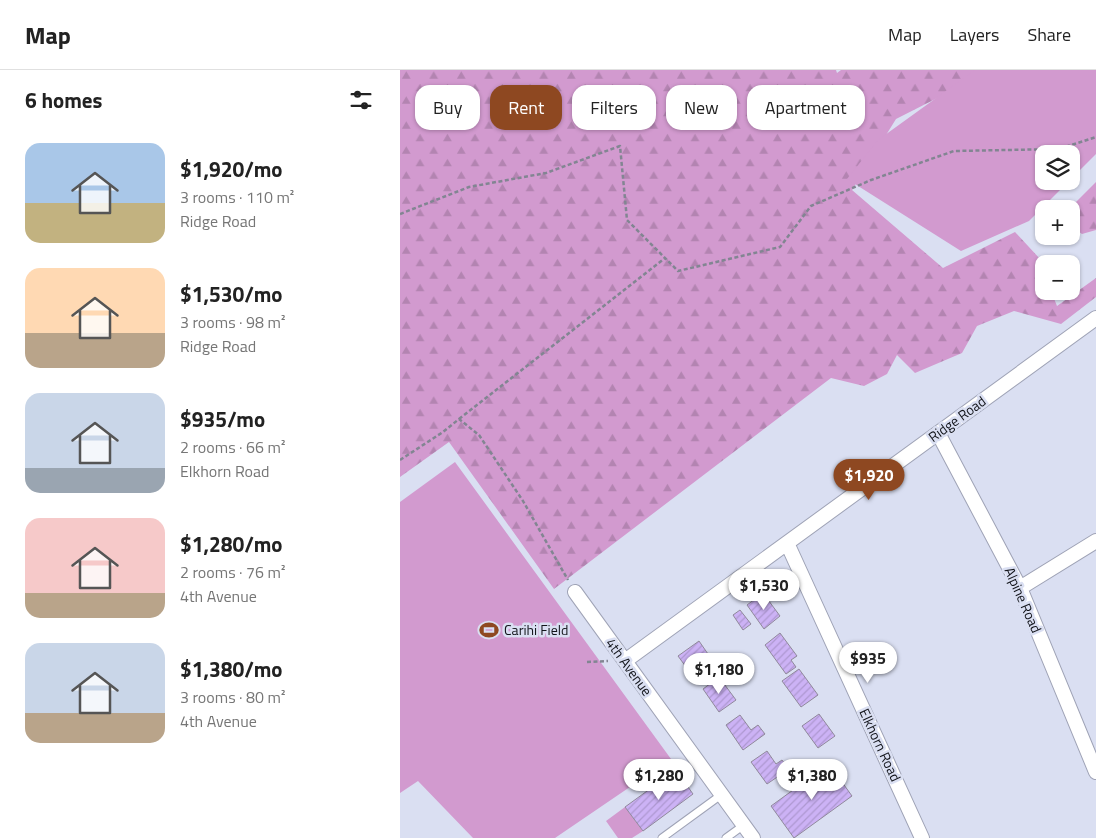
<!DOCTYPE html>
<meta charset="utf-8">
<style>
body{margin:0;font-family:"Titillium Web",sans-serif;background:#f6f6f6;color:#222;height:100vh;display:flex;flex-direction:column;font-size:19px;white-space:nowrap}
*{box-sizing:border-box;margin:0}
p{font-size:16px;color:#767676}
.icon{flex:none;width:28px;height:28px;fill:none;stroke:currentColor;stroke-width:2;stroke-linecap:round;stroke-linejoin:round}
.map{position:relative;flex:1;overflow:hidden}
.side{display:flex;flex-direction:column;background:#fff;width:400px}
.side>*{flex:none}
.hud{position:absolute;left:15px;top:15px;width:475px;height:45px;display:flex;gap:10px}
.fabs{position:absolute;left:635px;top:75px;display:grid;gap:10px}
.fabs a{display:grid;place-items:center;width:45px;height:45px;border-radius:10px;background:#fff;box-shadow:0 1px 4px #0004;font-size:25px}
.price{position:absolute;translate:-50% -42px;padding:0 11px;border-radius:18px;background:#fff;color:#222;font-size:16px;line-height:32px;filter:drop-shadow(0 1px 2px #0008)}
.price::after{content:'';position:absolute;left:50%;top:30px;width:15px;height:11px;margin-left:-8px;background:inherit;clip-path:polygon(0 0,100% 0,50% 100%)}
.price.active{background:#8e4821;color:#fff}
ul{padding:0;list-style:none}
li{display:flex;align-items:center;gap:15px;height:125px;padding:0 25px}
li span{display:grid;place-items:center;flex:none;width:140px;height:100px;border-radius:15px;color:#555}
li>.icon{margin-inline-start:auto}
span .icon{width:60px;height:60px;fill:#fffc;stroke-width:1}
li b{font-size:21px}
h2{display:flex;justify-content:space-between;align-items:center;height:60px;padding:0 25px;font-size:21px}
.tag{padding:0 18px;border-radius:15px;background:#fff;box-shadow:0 1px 4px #0004;font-size:18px;line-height:45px}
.tag.active{background:#8e4821;color:#fff}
header{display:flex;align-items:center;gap:30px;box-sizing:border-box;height:70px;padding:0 25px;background:#fff;border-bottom:1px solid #e0e0e0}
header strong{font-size:24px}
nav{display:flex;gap:28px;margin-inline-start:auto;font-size:18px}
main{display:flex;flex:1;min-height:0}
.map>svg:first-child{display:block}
.forest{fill:url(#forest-firs)}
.green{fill:#d29acf}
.building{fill:url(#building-hatch);stroke:#90899b}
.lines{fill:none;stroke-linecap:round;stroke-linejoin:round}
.service-casing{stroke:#9fa3b6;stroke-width:9}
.minor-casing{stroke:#9fa3b6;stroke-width:16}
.path{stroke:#828592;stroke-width:2.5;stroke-dasharray:4 2.5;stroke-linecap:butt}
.service{stroke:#fff;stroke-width:7}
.minor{stroke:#fff;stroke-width:14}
.labels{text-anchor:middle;stroke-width:5;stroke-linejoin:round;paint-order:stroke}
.street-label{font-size:14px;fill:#12141a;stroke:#dadff2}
.poi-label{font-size:14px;fill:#12141a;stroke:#dadff2;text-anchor:start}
</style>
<header>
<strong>Map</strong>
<nav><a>Map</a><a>Layers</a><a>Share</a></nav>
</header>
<main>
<section class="side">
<h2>6 homes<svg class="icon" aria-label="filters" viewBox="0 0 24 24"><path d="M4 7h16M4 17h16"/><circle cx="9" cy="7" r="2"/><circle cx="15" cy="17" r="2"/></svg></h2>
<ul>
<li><span style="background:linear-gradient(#a9c7e8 60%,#c2b280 0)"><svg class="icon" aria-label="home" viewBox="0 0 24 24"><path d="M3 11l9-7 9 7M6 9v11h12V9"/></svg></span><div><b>$1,920/mo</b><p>3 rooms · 110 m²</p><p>Ridge Road</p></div></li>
<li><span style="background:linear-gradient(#ffd9b3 65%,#b9a48a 0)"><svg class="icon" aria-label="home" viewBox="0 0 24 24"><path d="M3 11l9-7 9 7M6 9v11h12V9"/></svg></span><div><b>$1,530/mo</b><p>3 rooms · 98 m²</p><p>Ridge Road</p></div></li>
<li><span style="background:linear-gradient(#c9d6e8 75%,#9aa5b1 0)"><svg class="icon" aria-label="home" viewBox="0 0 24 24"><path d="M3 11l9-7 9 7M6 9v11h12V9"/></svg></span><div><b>$935/mo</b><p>2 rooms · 66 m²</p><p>Elkhorn Road</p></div></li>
<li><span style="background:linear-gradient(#f6c9c9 75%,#b9a48a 0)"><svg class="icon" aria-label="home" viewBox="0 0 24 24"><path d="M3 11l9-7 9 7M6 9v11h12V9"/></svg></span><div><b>$1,280/mo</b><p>2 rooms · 76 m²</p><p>4th Avenue</p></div></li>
<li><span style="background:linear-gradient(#c9d6e8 70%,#b9a48a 0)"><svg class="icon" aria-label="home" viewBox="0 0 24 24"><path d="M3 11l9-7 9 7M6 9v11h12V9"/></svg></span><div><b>$1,380/mo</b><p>3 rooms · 80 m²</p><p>4th Avenue</p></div></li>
</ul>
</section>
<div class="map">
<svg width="696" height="768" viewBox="0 0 696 768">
<defs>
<pattern id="forest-firs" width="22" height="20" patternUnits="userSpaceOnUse" patternTransform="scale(1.25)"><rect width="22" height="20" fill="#d29acf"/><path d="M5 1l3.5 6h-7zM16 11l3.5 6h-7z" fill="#b384b1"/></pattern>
<pattern id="building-hatch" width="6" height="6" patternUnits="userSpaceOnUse" patternTransform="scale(1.25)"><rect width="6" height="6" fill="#ccb2f5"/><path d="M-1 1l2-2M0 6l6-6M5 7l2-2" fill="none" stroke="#ae98d1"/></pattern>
</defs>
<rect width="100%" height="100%" fill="#dadff2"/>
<path class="forest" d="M 0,0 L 436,0 L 437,3 L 441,0 L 580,0 L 565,14 L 496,49 L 452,120 L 543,198 L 615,162 L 641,190 L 644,199 L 644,221 L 651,221 L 657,236 L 696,208 L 696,227 L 661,254 L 614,241 L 577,256 L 562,283 L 515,303 L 497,285 L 487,304 L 464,316 L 431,308 L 154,519 L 49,372 L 0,407 Z
M 696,112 L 696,160 L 682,164 L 671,156 L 671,139 L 669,139 Z"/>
<path class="green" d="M 575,0 L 696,0 L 696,84 L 671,109 L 671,84 L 644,84 L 644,111 L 669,111 L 629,151 L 561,181 L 447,109 L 478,70 Z
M 55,392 L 271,689 L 155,768 L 73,768 L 18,711 L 0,723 L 0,432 Z
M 225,737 L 243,761 L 232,768 L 218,768 L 206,751 Z"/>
<path class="building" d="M 363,523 L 380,546 L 364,559 L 347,535 Z
M 340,540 L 351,554 L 343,560 L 333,545 Z
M 380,563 L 397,586 L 391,590 L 396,597 L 386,604 L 365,575 Z
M 299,571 L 317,597 L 297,612 L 278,586 Z
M 399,599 L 418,625 L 401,637 L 382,611 Z
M 319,607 L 336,630 L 319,642 L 303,619 Z
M 419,644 L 435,666 L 418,678 L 402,656 Z
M 340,645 L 351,660 L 358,655 L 365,664 L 343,680 L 326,655 Z
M 367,681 L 376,694 L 382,690 L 389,699 L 367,714 L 351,692 Z
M 429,694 L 452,726 L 394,768 L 371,736 Z
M 276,700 L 293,724 L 243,761 L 225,737 Z"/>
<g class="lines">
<g class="service-casing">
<path id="service" d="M 262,768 L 321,725
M 326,768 L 344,755"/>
</g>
<g class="minor-casing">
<path id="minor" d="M 538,363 L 620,518 L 696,702
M 387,473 L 522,768
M 620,518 L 696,471
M 175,522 L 353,768
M 225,591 L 696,248"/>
</g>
<path class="path" d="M 0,144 L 69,117 L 146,103 L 220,76 L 227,150 L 278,201 L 380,177 L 411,136 L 471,110 L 554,81 L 659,79 L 696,67
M 59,349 L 265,188
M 0,390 L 43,362 L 59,349 L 79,365 L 123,431 L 168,510
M 187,592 L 208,591"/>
<use href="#service" class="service"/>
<use href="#minor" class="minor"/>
</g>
<defs>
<g id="stadium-bare" transform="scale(1.5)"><path d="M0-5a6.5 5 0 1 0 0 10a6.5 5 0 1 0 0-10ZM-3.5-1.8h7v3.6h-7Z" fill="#8e4821" stroke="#dadff2" stroke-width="2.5" paint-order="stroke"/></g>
</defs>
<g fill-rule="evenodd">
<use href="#stadium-bare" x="89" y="560"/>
</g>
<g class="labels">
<g class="street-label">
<text transform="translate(557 349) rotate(-36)" y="5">Ridge Road</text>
<text transform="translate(623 530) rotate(66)" y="5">Alpine Road</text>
<text transform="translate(229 597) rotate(54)" y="5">4th Avenue</text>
<text transform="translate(480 675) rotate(65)" y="5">Elkhorn Road</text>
</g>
<g class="poi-label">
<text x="104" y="565">Carihi Field</text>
</g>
</g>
</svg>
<div class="fabs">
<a><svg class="icon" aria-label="layers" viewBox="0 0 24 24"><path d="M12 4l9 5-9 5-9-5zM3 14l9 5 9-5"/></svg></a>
<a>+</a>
<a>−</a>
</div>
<b class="price active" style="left:469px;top:431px">$1,920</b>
<b class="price" style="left:364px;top:541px">$1,530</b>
<b class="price" style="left:468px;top:614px">$935</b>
<b class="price" style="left:319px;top:625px">$1,180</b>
<b class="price" style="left:259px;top:731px">$1,280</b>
<b class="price" style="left:412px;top:731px">$1,380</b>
<div class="hud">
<a class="tag">Buy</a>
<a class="tag active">Rent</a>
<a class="tag">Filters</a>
<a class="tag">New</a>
<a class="tag">Apartment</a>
</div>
</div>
</main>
